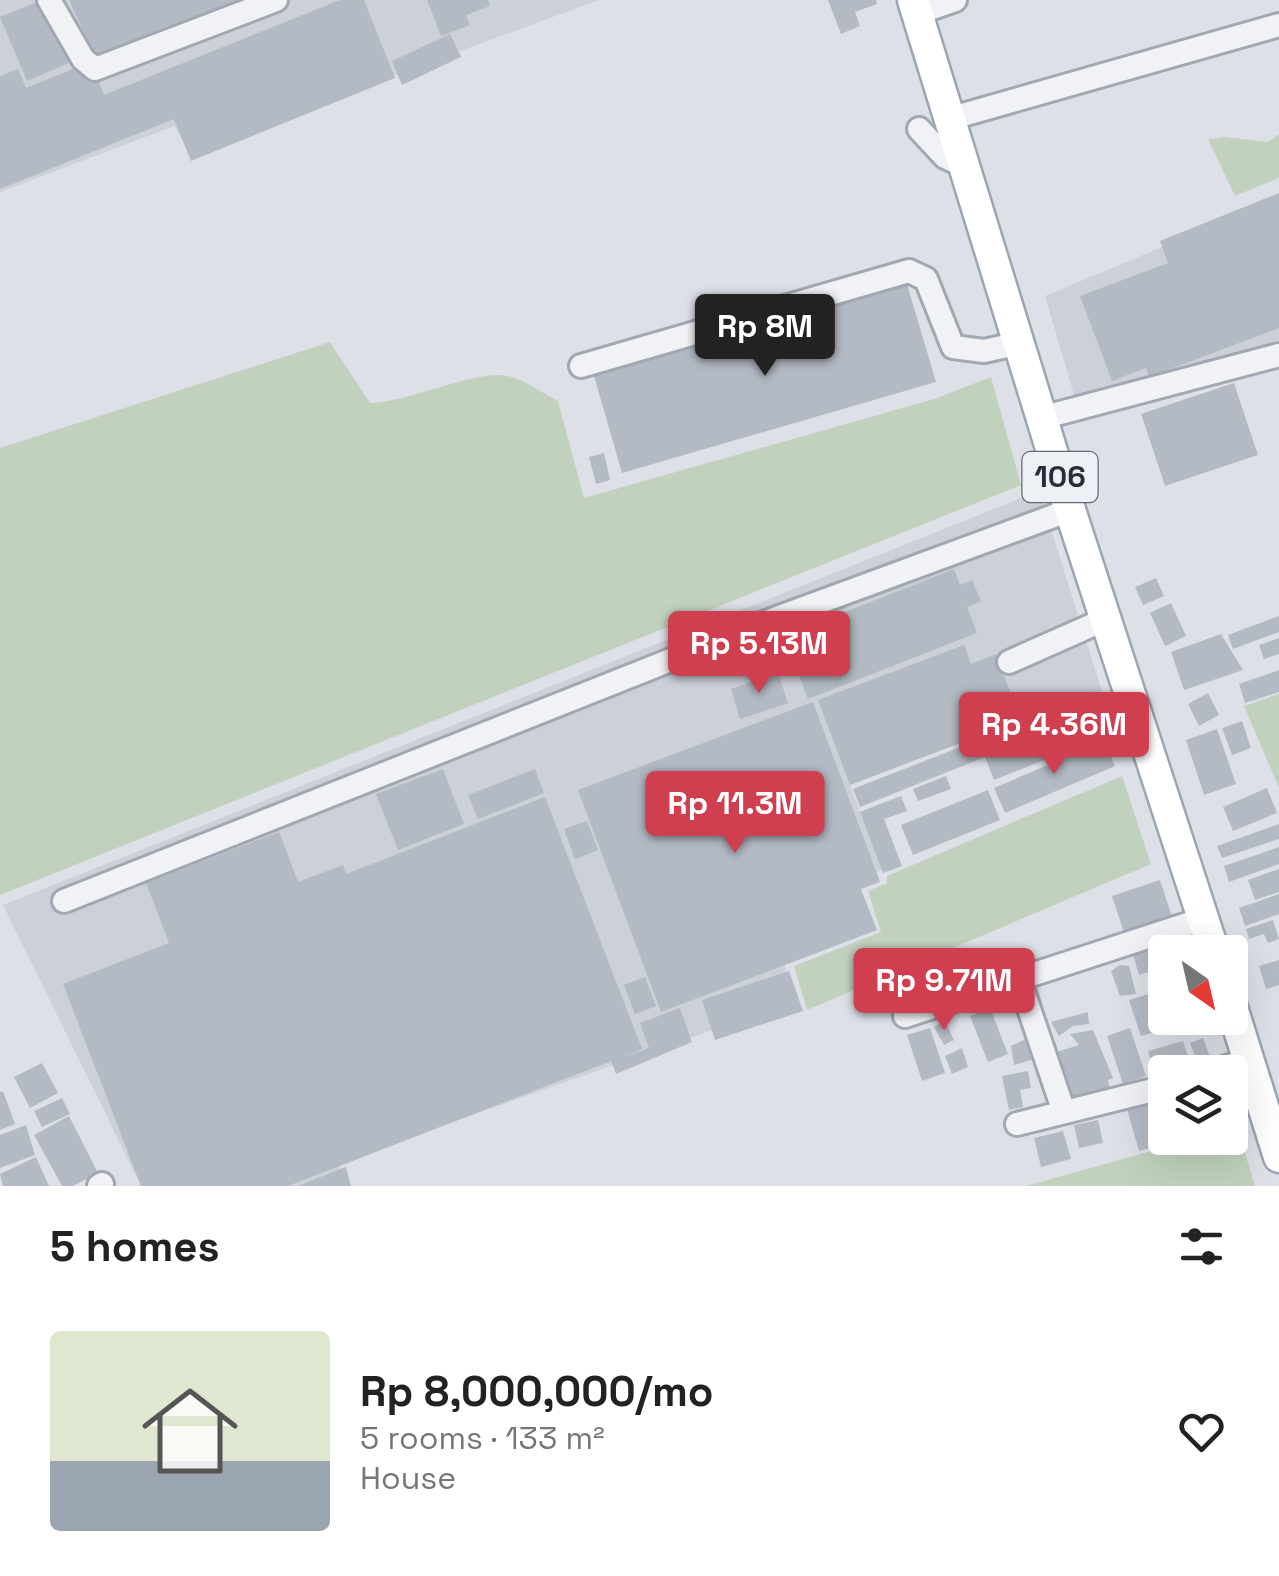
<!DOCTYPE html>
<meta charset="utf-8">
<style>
body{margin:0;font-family:"Space Grotesk",sans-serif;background:#f2f2f2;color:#222;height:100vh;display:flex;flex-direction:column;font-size:38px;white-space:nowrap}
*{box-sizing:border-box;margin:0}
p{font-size:32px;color:#767676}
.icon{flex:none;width:55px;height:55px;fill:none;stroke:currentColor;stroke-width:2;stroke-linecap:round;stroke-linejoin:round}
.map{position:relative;height:1186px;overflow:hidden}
.details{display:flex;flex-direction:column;background:#fff;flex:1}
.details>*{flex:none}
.needle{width:65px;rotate:146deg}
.buttons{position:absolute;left:1148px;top:935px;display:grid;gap:20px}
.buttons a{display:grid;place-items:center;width:100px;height:100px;border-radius:10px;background:#fff;box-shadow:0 10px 40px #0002;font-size:50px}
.price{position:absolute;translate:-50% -85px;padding:0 22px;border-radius:10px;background:#cf3f50;color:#fff;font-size:32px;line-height:65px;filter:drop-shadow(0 2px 5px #0008)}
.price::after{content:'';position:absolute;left:50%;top:60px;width:30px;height:22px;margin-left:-15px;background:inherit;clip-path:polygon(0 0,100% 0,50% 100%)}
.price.active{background:#222;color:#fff}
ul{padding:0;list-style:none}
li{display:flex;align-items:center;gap:30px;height:250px;padding:0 50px}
li span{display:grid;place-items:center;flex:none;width:280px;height:200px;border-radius:10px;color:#555}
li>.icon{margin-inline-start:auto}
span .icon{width:120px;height:120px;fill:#fffc;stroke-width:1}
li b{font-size:42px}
h2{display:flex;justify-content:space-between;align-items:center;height:120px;padding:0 50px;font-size:42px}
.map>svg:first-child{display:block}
.built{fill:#cbd0d9}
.green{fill:#c2d1be}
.building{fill:#b4bac4}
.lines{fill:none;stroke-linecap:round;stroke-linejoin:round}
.minor-casing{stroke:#a2a8b1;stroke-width:28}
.major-casing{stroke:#9ca5b3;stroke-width:35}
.minor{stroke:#f0f2f6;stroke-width:22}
.major{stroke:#fff;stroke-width:30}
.labels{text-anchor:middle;stroke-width:9;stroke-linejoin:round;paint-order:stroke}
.shield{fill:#edf0f5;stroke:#626875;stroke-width:2.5}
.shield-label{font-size:30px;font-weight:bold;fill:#262e3e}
</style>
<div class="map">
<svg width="1279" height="1186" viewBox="0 0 1279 1186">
<rect width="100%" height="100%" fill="#dde1e7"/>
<path class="built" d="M 0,0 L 599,0 L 189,151 L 174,126 L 0,192 Z
M 1279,198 L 1279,345 L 1082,422 L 1045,296 Z
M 1039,491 L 1103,695 L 848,780 L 882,869 L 853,885 L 783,960 L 795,1001 L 339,1162 L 344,1186 L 141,1186 L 3,905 Z"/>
<path class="green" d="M 1279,134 L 1279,178 L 1235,196 L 1208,139 L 1225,137 L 1268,142 Z
M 330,342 L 370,403 C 408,403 477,369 508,376 C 525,380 542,393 558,401 L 584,498 L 934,399 L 991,377 L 1021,485 L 0,895 L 0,448 Z
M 1279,694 L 1279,788 L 1244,706 Z
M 1122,776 L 1151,864 L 807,1010 L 794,966 L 881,932 L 868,891 L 887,883 L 887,876 Z
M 1237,1126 L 1255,1186 L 1026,1186 L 1198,1138 L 1230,1138 L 1230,1129 Z"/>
<path class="building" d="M 42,0 L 69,63 L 27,81 L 0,17 Z
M 69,0 L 236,0 L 98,63 Z
M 340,0 L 364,0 L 395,78 L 191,161 L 174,119 L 0,189 L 0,76 L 18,69 L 26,88 L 83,65 L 95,72 L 104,95 Z
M 427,0 L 488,0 L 490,6 L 466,15 L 470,25 L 441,36 Z
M 828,0 L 876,0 L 877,4 L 855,12 L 860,26 L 841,34 Z
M 450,34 L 461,57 L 402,85 L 392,61 Z
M 1279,193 L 1279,328 L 1149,377 L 1146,368 L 1112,381 L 1080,296 L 1168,263 L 1160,241 Z
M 907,284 L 936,382 L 622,473 L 594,376 Z
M 1234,383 L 1258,455 L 1165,486 L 1141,414 Z
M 604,453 L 610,480 L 596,484 L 589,457 Z
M 954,569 L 960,585 L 972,580 L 981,601 L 967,607 L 977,633 L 808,699 L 784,636 Z
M 1156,578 L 1164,596 L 1143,605 L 1135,587 Z
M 1171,603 L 1186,636 L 1165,646 L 1150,613 Z
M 1279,616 L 1279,632 L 1233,649 L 1228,635 Z
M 1221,634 L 1243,670 L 1184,690 L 1171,652 Z
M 1279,638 L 1279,654 L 1264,659 L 1259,645 Z
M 964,645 L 971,664 L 996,654 L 1021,720 L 850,785 L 818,700 Z
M 1279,670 L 1279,692 L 1245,703 L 1239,684 Z
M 778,673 L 788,703 L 740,719 L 731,689 Z
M 1090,691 L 1106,731 L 1074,743 L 1059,703 Z
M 1208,693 L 1219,715 L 1199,726 L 1188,704 Z
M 813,702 L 880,882 L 861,889 L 877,930 L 661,1012 L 578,790 Z
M 1052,711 L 1067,751 L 994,780 L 985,757 L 860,807 L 853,789 Z
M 1242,721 L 1251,748 L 1232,755 L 1222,728 Z
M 1217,729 L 1236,784 L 1204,795 L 1186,740 Z
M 1104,741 L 1115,766 L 1005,813 L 994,788 Z
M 443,769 L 464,824 L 398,850 L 376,794 Z
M 535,769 L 544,793 L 478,819 L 468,795 Z
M 946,776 L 951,789 L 918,801 L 913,789 Z
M 1267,788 L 1277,813 L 1233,831 L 1223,807 Z
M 988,790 L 1000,820 L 913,855 L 901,825 Z
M 901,796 L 907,811 L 884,819 L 902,866 L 883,873 L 860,812 Z
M 545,797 L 642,1049 L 625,1057 L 649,1048 L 640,1023 L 680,1008 L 692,1042 L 616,1074 L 611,1061 L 288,1186 L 141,1186 L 63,984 L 169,943 L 146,883 L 279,832 L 298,882 L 343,865 L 346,874 Z
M 587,821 L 598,850 L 575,859 L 564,829 Z
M 1279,824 L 1279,839 L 1222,858 L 1217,846 Z
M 1279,847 L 1279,864 L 1229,882 L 1224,866 Z
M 1279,869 L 1279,892 L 1255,900 L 1248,880 Z
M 1160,880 L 1173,920 L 1125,936 L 1112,896 Z
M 1279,894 L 1279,914 L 1245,926 L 1239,908 Z
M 1273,920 L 1279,939 L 1268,943 L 1264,934 L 1249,939 L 1246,929 Z
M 1160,943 L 1165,967 L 1139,975 L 1132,951 Z
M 1279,960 L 1279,985 L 1266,989 L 1259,966 Z
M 1120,965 L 1129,966 L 1136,994 L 1120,996 L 1111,971 Z
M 789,971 L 803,1011 L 715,1040 L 702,1000 Z
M 645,977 L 656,1006 L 635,1014 L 624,985 Z
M 1165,989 L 1165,1018 L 1176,1018 L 1178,1025 L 1141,1036 L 1129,1000 Z
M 990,1008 L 1008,1054 L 988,1062 L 970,1016 Z
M 1088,1012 L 1089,1024 L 1073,1026 L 1059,1036 L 1051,1022 Z
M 945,1021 L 954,1040 L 944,1045 L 934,1027 Z
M 930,1028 L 945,1073 L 922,1081 L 907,1035 Z
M 1130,1028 L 1146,1076 L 1123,1084 L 1107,1036 Z
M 1093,1030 L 1113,1078 L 1108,1080 L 1111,1092 L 1067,1104 L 1053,1053 L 1079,1045 L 1070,1034 Z
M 1030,1037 L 1038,1058 L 1014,1065 L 1011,1046 Z
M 1203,1038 L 1211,1059 L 1198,1064 L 1190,1043 Z
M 1183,1041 L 1193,1072 L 1165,1072 L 1165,1080 L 1158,1082 L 1148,1051 Z
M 962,1048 L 968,1067 L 952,1074 L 945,1056 Z
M 42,1063 L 58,1093 L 30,1108 L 14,1077 Z
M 1028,1071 L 1031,1088 L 1020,1090 L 1023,1107 L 1009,1110 L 1002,1076 Z
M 3,1091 L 15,1124 L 0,1130 L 0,1092 Z
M 62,1098 L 70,1114 L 42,1127 L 34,1111 Z
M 1165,1099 L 1165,1138 L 1182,1139 L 1139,1151 L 1127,1109 Z
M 69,1116 L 98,1173 L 73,1186 L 62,1186 L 34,1135 Z
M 1098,1120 L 1103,1143 L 1079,1148 L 1074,1125 Z
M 26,1125 L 35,1155 L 0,1168 L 0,1135 Z
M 1063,1131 L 1071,1159 L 1041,1167 L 1034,1138 Z
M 36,1157 L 49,1186 L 3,1186 L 0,1174 Z
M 346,1167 L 351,1186 L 298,1186 Z"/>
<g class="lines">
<g class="minor-casing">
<path id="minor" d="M 49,0 L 83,59 L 95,69 L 276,0
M 918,13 L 955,0
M 952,118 L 1279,25
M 919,129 L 945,157 L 967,167
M 581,366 L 909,271 L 926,279 L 953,347 L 984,351 L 1020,343
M 1041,418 L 1279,355
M 1009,662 L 1106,619
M 64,901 L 774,619 L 1070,510
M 1019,979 L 1064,1112
M 905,1016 L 1203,919
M 1213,1072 L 1249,1059
M 1017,1124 L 1165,1087
M 99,1186 L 102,1184"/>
</g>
<g class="major-casing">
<path id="major" d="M 913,0 L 1070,510 L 1214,952
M 1230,1001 L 1279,1157"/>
</g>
<use href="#minor" class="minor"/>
<use href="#major" class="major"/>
</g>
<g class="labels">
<rect class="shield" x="1022.5" y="452" width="75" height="50" rx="8"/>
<g class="shield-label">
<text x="1060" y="487">106</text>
</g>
</g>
</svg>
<div class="buttons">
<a><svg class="needle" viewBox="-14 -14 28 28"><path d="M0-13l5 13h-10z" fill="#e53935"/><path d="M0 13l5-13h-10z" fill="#767676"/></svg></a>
<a><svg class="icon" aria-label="layers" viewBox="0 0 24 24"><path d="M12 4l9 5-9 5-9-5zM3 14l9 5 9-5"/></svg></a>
</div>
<b class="price active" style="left:765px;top:379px">Rp 8M</b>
<b class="price" style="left:759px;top:696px">Rp 5.13M</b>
<b class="price" style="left:1054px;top:777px">Rp 4.36M</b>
<b class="price" style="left:735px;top:856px">Rp 11.3M</b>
<b class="price" style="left:944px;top:1033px">Rp 9.71M</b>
</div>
<section class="details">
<h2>5 homes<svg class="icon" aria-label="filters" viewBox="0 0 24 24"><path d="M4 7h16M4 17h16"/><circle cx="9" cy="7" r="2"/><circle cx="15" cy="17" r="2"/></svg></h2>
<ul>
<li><span style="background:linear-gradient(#dfe7d0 65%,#9aa5b1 0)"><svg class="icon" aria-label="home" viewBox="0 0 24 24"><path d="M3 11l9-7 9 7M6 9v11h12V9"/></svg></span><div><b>Rp 8,000,000/mo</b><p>5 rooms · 133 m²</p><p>House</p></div><svg class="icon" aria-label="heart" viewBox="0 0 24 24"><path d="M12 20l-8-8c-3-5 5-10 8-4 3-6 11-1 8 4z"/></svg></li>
</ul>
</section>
